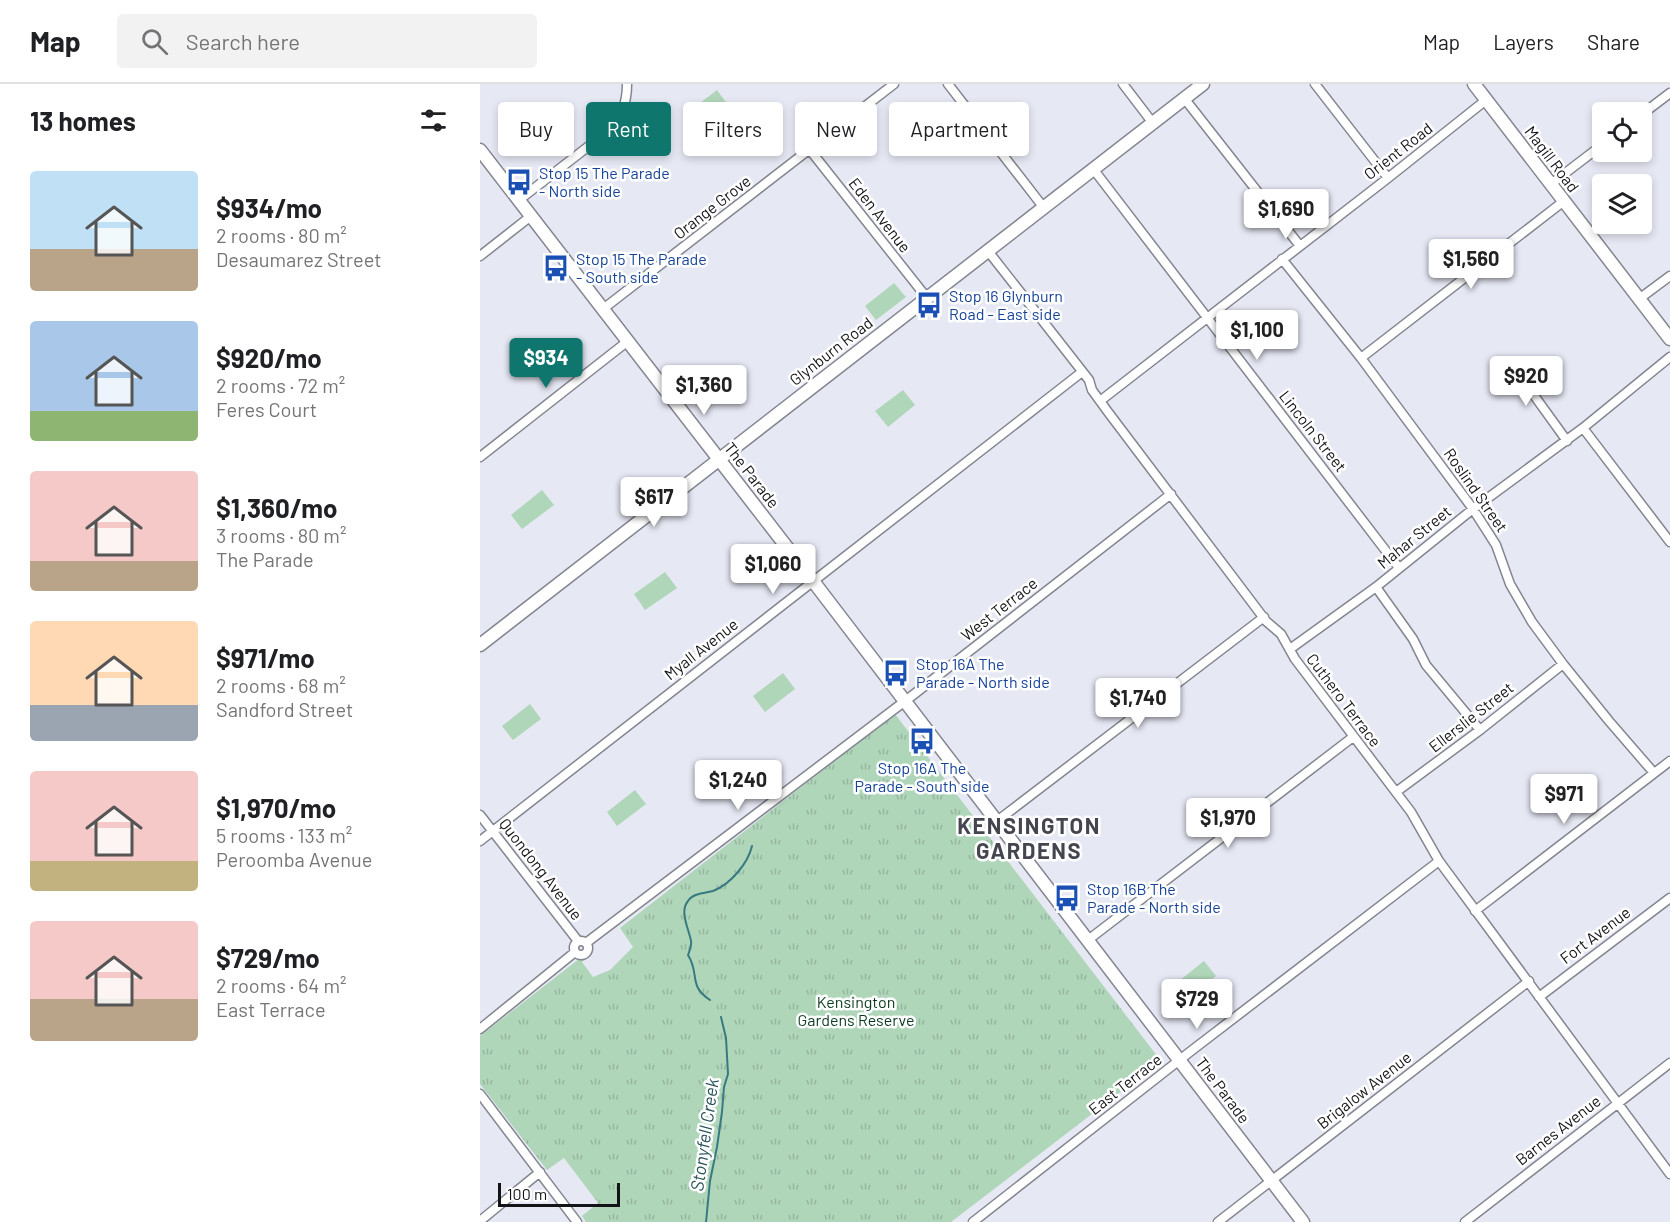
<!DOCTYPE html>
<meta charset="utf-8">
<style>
body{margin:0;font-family:Barlow,sans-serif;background:#f2f2f2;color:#202124;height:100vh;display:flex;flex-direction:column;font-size:22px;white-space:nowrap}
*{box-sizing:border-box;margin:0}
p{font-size:20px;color:#757577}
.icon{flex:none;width:33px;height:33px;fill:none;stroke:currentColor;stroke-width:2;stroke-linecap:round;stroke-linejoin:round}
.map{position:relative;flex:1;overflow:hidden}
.side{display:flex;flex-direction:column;background:#fff;width:480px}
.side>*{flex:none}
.top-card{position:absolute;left:18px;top:18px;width:570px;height:54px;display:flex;gap:12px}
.buttons{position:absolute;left:1112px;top:18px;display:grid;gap:12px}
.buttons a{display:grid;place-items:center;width:60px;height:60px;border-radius:6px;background:#fff;box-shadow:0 3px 9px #0003;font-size:30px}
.scale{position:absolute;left:18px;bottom:15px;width:122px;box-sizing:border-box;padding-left:6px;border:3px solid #131418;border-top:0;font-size:16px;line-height:21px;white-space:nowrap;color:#131418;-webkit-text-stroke:4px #fff;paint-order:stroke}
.price{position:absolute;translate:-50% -51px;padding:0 14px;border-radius:6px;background:#fff;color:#222;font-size:20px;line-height:39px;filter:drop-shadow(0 2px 3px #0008)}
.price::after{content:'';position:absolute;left:50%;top:36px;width:18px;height:14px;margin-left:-9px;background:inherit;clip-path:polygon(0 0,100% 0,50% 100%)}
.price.selected{background:#0f766e;color:#fff}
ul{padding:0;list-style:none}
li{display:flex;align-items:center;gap:18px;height:150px;padding:0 30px}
li span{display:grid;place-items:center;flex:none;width:168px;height:120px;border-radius:6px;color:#555}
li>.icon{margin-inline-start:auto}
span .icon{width:72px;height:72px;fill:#fffc;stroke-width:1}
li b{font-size:26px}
h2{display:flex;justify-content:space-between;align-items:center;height:72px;padding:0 30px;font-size:26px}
.chip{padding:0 21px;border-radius:6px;background:#fff;box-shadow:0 3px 9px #0003;font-size:21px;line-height:54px}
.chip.selected{background:#0f766e;color:#fff}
header{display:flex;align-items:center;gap:36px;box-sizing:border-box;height:84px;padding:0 30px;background:#fff;border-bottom:2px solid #e0e0e0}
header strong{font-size:28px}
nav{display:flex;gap:33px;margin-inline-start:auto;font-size:21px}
.search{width:420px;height:54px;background:#f2f2f2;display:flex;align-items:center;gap:15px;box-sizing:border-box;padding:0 21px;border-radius:6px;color:#757577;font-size:22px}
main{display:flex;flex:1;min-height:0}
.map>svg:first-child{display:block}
.green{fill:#b0d6ba}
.park{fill:url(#park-tufts)}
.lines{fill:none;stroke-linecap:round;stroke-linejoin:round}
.stream{stroke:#377a80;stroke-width:2}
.minor-casing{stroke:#83858f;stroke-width:11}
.secondary-casing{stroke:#83858f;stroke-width:15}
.minor{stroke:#fff;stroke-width:8}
.secondary{stroke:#fff;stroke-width:12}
.labels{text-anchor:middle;stroke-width:5;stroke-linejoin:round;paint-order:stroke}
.street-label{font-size:16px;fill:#131418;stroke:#fff}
.transit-label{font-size:16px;fill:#164399;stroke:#fff;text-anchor:start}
.park-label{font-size:16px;fill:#0b3b1f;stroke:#fff}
.water-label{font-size:18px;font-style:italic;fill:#275256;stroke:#fff}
.district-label{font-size:22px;font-weight:bold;letter-spacing:1.5px;fill:#44454f;stroke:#fff}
</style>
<header>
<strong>Map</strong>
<div class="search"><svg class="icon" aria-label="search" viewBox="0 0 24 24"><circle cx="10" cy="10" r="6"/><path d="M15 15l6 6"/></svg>Search here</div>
<nav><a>Map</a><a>Layers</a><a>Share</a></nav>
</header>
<main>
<section class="side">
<h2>13 homes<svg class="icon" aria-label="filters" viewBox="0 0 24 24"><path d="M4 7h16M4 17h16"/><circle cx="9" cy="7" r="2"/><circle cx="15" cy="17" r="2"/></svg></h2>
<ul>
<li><span style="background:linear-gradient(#bfe0f5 65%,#b9a48a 0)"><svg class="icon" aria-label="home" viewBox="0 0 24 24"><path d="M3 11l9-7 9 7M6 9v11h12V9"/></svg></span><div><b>$934/mo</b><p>2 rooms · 80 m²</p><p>Desaumarez Street</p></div></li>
<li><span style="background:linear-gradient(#a9c7e8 75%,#8fb573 0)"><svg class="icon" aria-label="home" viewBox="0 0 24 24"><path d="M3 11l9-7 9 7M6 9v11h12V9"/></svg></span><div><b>$920/mo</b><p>2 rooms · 72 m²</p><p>Feres Court</p></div></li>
<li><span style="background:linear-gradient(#f6c9c9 75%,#b9a48a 0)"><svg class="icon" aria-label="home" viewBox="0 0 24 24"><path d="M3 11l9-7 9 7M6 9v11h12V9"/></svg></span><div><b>$1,360/mo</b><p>3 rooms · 80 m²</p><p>The Parade</p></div></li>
<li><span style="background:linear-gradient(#ffd9b3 70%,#9aa5b1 0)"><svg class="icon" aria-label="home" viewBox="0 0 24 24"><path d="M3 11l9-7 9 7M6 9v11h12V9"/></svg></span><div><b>$971/mo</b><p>2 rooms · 68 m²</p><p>Sandford Street</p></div></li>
<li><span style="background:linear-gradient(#f6c9c9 75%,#c2b280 0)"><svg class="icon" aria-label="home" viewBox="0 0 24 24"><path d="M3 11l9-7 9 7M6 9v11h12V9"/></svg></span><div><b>$1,970/mo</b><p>5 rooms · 133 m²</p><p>Peroomba Avenue</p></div></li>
<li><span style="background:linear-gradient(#f6c9c9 65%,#b9a48a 0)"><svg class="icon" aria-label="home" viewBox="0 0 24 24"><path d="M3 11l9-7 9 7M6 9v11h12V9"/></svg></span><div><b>$729/mo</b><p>2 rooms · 64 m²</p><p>East Terrace</p></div></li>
</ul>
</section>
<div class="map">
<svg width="1190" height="1138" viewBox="0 0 1190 1138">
<defs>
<pattern id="park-tufts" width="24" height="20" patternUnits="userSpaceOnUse" patternTransform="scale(1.5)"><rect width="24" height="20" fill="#b0d6ba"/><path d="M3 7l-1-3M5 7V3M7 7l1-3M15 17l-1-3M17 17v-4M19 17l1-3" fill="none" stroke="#96b79f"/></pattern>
</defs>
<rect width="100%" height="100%" fill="#e6e8f4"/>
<path class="green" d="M 237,6 L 248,21 L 218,44 L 207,29 Z
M 414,199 L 426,213 L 396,236 L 385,222 Z
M 423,306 L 435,321 L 408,343 L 395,327 Z
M 62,406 L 74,421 L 42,445 L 31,431 Z
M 185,488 L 197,504 L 165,526 L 154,510 Z
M 303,589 L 315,605 L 285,628 L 273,612 Z
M 50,620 L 61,635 L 33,656 L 22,642 Z
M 155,706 L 166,720 L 137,742 L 127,728 Z
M 724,877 L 736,892 L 707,915 L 695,900 Z"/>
<path class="park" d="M 415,630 L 681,977 L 471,1138 L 106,1138 L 102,1132 L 118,1119 L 84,1074 L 67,1086 L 0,1000 L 0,952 L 99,875 L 111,871 L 102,878 L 113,893 L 130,886 L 153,863 L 140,844 Z"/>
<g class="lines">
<path class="stream" d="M 230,916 C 208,902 220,890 208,871 C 210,866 212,862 211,857 C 209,845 199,828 208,817 C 213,809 225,809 233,807 C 251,800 268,779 272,762
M 226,1138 L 230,1097 L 237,1063 L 242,1028 L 244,1003 L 248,990 L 246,954 L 241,933"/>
<g class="minor-casing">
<path id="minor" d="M 468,0 L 564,124
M 643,0 L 672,38
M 835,0 L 908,94
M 704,14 L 820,162
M 1161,31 L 1190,9
M 330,66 L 447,214
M 614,86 L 919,484
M 1071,100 L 1122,61
M 39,116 L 127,48 C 141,31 147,22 147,0
M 508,167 L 609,296 L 612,306 L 628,328 L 786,537 L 801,550 L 815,575 L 931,728 L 959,777 L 1190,1090
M 0,172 L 51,132
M 802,175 L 881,274 L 993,425 L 1016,461 L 1030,500 L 1052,538 L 1083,580 L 1129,637 L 1174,689
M 1159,215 L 1190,192
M 123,225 L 414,0
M 881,274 L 1084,117
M 1045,281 L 1043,291 L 1048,303 L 1087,357
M 620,317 L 908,94 L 1006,16
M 1103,344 L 1190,458
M 0,373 L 148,257
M 896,503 L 933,555 L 946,581 L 1000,646
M 810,565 L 896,503 L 993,425 L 1103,344 L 1190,273
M 916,708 L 1000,646 L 1083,580
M 0,731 L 98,857
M 517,737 L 784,533
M 0,757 L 602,288
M 995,827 L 1190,677
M 608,856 L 873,653
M94 864a7 7 0 1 1 14 0a7 7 0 1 1-14 0Z
M 106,859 L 433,611 L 691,410
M 1059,913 L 1190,814
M 0,945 L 95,868
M 0,1010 L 97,1138
M 0,1137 L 60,1088
M 493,1138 L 711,967 L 959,777
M 738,1138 L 1049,897
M 985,1138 L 1190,979"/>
</g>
<g class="secondary-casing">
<path id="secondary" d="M 994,0 L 1190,255
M 0,66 L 333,497 L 823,1138
M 0,561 L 723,0"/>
</g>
<use href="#minor" class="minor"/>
<use href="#secondary" class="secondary"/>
</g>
<defs>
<g id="bus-bare" transform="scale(2.07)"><path d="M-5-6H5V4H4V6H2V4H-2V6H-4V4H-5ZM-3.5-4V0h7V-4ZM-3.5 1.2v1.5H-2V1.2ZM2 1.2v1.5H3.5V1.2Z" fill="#1a4fb4" stroke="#fff" stroke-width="2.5" paint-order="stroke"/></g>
</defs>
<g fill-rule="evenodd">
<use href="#bus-bare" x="39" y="98"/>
<use href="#bus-bare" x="76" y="184"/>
<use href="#bus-bare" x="449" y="221"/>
<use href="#bus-bare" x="416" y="589"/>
<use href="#bus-bare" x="442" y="657"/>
<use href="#bus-bare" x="587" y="814"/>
</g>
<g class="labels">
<g class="street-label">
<text transform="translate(918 67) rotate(-38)" y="6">Orient Road</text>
<text transform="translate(1072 75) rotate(53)" y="6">Magill Road</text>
<text transform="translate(232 123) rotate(-38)" y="6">Orange Grove</text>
<text transform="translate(400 131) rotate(52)" y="6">Eden Avenue</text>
<text transform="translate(351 267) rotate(-38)" y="6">Glynburn Road</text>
<text transform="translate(833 347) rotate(52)" y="6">Lincoln Street</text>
<text transform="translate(272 391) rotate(52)" y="6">The Parade</text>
<text transform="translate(996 406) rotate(55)" y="6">Roslind Street</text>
<text transform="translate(934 453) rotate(-39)" y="6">Mahar Street</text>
<text transform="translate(519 525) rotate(-38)" y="6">West Terrace</text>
<text transform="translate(221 565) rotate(-38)" y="6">Myall Avenue</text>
<text transform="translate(864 616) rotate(53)" y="6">Cuthero Terrace</text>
<text transform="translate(991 633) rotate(-38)" y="6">Ellerslie Street</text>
<text transform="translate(61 785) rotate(52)" y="6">Quondong Avenue</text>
<text transform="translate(1115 851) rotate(-37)" y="6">Fort Avenue</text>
<text transform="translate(645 1000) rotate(-38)" y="6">East Terrace</text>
<text transform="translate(743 1006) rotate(53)" y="6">The Parade</text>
<text transform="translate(884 1006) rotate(-38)" y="6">Brigalow Avenue</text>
<text transform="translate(1078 1046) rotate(-38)" y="6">Barnes Avenue</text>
</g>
<g class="transit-label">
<text x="59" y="95">Stop 15 The Parade<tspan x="59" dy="18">- North side</tspan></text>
<text x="96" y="181">Stop 15 The Parade<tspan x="96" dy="18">- South side</tspan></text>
<text x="469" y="218">Stop 16 Glynburn<tspan x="469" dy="18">Road - East side</tspan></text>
<text x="436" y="586">Stop 16A The<tspan x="436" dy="18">Parade - North side</tspan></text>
<text x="442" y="690" text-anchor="middle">Stop 16A The<tspan x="442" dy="18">Parade - South side</tspan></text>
<text x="607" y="811">Stop 16B The<tspan x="607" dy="18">Parade - North side</tspan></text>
</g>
<g class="park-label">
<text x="376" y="924">Kensington<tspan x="376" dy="18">Gardens Reserve</tspan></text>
</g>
<g class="water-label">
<text transform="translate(225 1051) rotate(-82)" y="6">Stonyfell Creek</text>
</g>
<g class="district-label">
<text x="549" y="750">KENSINGTON<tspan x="549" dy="25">GARDENS</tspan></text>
</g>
</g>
</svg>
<div class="buttons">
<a><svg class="icon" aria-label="locate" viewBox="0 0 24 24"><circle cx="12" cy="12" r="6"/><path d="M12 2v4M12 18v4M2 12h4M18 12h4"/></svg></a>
<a><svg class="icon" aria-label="layers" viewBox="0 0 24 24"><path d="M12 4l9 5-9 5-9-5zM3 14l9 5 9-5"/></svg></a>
</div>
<div class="scale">100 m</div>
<b class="price" style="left:806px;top:156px">$1,690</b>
<b class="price" style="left:991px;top:206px">$1,560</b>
<b class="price" style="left:777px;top:277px">$1,100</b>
<b class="price selected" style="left:66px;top:305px">$934</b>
<b class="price" style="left:1046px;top:323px">$920</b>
<b class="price" style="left:224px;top:332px">$1,360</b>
<b class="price" style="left:174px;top:444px">$617</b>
<b class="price" style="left:293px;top:511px">$1,060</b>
<b class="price" style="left:658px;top:645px">$1,740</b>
<b class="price" style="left:258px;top:727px">$1,240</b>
<b class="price" style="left:1084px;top:741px">$971</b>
<b class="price" style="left:748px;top:765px">$1,970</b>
<b class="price" style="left:717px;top:946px">$729</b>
<div class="top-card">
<a class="chip">Buy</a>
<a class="chip selected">Rent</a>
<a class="chip">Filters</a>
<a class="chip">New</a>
<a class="chip">Apartment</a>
</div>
</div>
</main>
